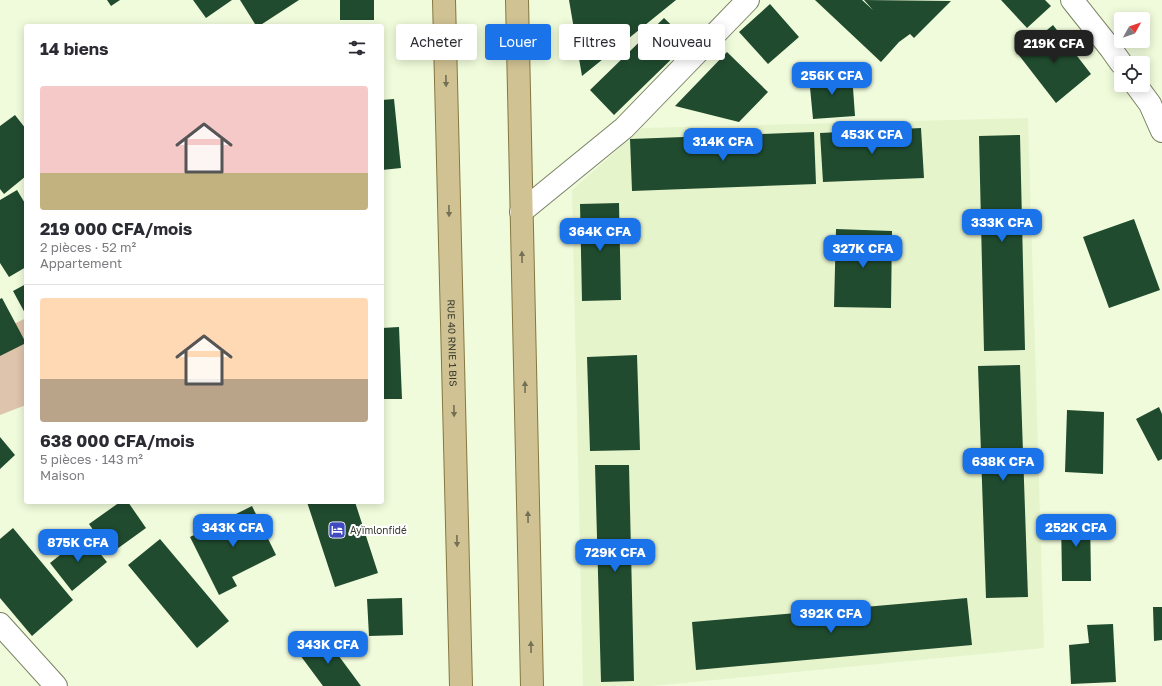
<!DOCTYPE html>
<html lang="fr">
<meta charset="utf-8">
<style>
body{margin:0;font-family:"Golos Text",sans-serif;background:#f2f2f3;color:#2b2b33;height:100vh;display:flex;flex-direction:column;font-size:15px;white-space:nowrap}
*{box-sizing:border-box;margin:0}
p{font-size:13px;color:#7c7c81}
.icon{flex:none;width:22px;height:22px;fill:none;stroke:currentColor;stroke-width:2;stroke-linecap:round;stroke-linejoin:round}
.map{position:relative;flex:1;overflow:hidden}
.side{position:absolute;left:24px;top:24px;width:360px;height:480px;display:flex;flex-direction:column;background:#fff;border-radius:4px;box-shadow:0 2px 10px #0003}
.side>*{flex:none}
.top-card{position:absolute;left:396px;top:24px;width:380px;height:36px;display:flex;gap:8px}
.needle{width:26px;rotate:50deg}
.controls{position:absolute;left:1114px;top:12px;display:grid;gap:8px}
.controls a{display:grid;place-items:center;width:36px;height:36px;border-radius:4px;background:#fff;box-shadow:0 2px 10px #0003;font-size:20px}
.price{position:absolute;translate:-50% -34px;padding:0 9px;border-radius:8px;background:#1a73e8;color:#fff;font-size:13px;line-height:26px;filter:drop-shadow(0 1px 2px #0008)}
.price::after{content:'';position:absolute;left:50%;top:24px;width:12px;height:9px;margin-left:-6px;background:inherit;clip-path:polygon(0 0,100% 0,50% 100%)}
.price.on{background:#222;color:#fff}
ul{padding:0;list-style:none}
li{display:grid;align-content:center;gap:8px;height:212px;padding:0 16px}
li+li{border-top:1px solid #e1e1e2}
li span{display:grid;place-items:center;height:124px;border-radius:4px;color:#555}
li>.icon{margin-inline-start:auto}
span .icon{width:72px;height:72px;fill:#fffc;stroke-width:1}
li b{font-size:17px}
h2{display:flex;justify-content:space-between;align-items:center;height:48px;padding:0 16px;font-size:17px}
.tag{padding:0 14px;border-radius:4px;background:#fff;box-shadow:0 2px 10px #0003;font-size:14px;line-height:36px}
.tag.on{background:#1a73e8;color:#fff}
.map>svg:first-child{display:block}
.built{fill:#e6f4cc}
.green{fill:#dec4ad}
.building{fill:#204b2f}
.lines{fill:none;stroke-linecap:round;stroke-linejoin:round}
.street-casing{stroke:#798265;stroke-width:24}
.primary-casing{stroke:#867740;stroke-width:24}
.street{stroke:#fff;stroke-width:22}
.primary{stroke:#d0c293;stroke-width:22}
.oneway{fill:#737056}
.labels{text-anchor:middle;stroke-width:4;stroke-linejoin:round;paint-order:stroke}
.street-label{font-size:10px;fill:#35392d;stroke:#fff}
.poi-label{font-size:10px;fill:#35392d;stroke:#fff;text-anchor:start}
</style>
<div class="map">
<svg width="1162" height="686" viewBox="0 0 1162 686">
<rect width="100%" height="100%" fill="#f0fbdb"/>
<path class="built" d="M 1028,118 L 1044,648 L 652,686 L 583,686 L 572,190 L 642,128 Z"/>
<path class="green" d="M 26,318 L 26,405 L 0,415 L 0,331 Z"/>
<path class="building" d="M 107,0 L 120,0 L 111,6 Z
M 193,0 L 232,0 L 206,18 Z
M 240,0 L 299,0 L 259,26 L 252,26 L 255,24 Z
M 340,0 L 374,0 L 374,20 L 340,20 Z
M 569,0 L 676,0 L 582,76 Z
M 815,0 L 862,0 L 873,10 L 864,0 L 951,1 L 914,38 L 910,34 L 899,42 L 881,62 Z
M 1001,0 L 1045,0 L 1051,6 L 1027,28 Z
M 770,4 L 799,37 L 768,64 L 739,32 Z
M 664,18 L 689,42 L 614,115 L 590,90 Z
M 1053,25 L 1091,74 L 1056,103 L 1018,54 Z
M 727,52 L 768,92 L 739,122 L 675,106 Z
M 852,74 L 855,116 L 813,119 L 809,77 Z
M 394,99 L 401,168 L 382,170 L 382,100 Z
M 15,115 L 26,129 L 26,176 L 4,194 L 0,189 L 0,126 Z
M 921,128 L 924,178 L 823,182 L 820,133 Z
M 814,132 L 816,184 L 632,191 L 630,139 Z
M 1020,135 L 1025,350 L 984,351 L 979,136 Z
M 17,190 L 26,205 L 26,267 L 9,277 L 0,263 L 0,200 Z
M 619,203 L 621,300 L 582,301 L 580,204 Z
M 1134,219 L 1160,290 L 1109,308 L 1083,237 Z
M 836,229 L 892,231 L 891,308 L 834,307 Z
M 26,284 L 26,315 L 13,291 Z
M 2,298 L 26,343 L 0,356 L 0,299 Z
M 399,327 L 402,399 L 382,399 L 382,328 Z
M 637,355 L 640,450 L 590,451 L 587,357 Z
M 1020,365 L 1028,597 L 986,598 L 978,366 Z
M 1159,407 L 1162,414 L 1162,459 L 1158,461 L 1136,419 Z
M 1067,410 L 1104,412 L 1103,474 L 1065,472 Z
M 0,437 L 15,455 L 0,469 Z
M 595,465 L 629,465 L 634,681 L 601,682 Z
M 120,502 L 128,502 L 146,528 L 110,554 L 89,524 Z
M 307,502 L 355,502 L 378,573 L 335,587 Z
M 252,506 L 276,555 L 232,577 L 237,586 L 219,595 L 190,537 Z
M 1061,515 L 1090,515 L 1091,581 L 1062,581 Z
M 13,528 L 73,600 L 32,636 L 0,598 L 0,539 Z
M 85,535 L 107,562 L 72,591 L 50,563 Z
M 160,539 L 229,621 L 197,648 L 128,565 Z
M 402,598 L 403,635 L 369,636 L 367,599 Z
M 967,598 L 972,645 L 696,670 L 692,622 Z
M 1153,607 L 1162,607 L 1162,640 L 1154,641 Z
M 1113,624 L 1116,682 L 1071,684 L 1069,645 L 1089,643 L 1087,625 Z
M 324,636 L 361,686 L 323,686 L 300,655 Z"/>
<g class="lines">
<g class="street-casing">
<path id="street" d="M 1072,0 L 1111,49 L 1121,63
M 1136,85 L 1150,104 L 1162,131
M 521,212 L 624,128 L 748,0
M 0,624 L 56,686"/>
</g>
<g class="primary-casing">
<g id="primary">
<path id="s1" d="M 444,0 L 461,686"/>
<path d="M 517,0 L 532,686"/>
</g>
</g>
<use href="#street" class="street"/>
<use href="#primary" class="primary"/>
</g>
<defs><path id="oneway-solid" d="M-6-.8H1V-3.2L6.5 0L1 3.2V.8H-6Z"/></defs>
<g class="oneway">
<use href="#oneway-solid" transform="translate(446 81) rotate(89)"/>
<use href="#oneway-solid" transform="translate(449 211) rotate(89)"/>
<use href="#oneway-solid" transform="translate(522 257) rotate(-91)"/>
<use href="#oneway-solid" transform="translate(525 387) rotate(-91)"/>
<use href="#oneway-solid" transform="translate(454 411) rotate(89)"/>
<use href="#oneway-solid" transform="translate(528 517) rotate(-91)"/>
<use href="#oneway-solid" transform="translate(457 541) rotate(89)"/>
<use href="#oneway-solid" transform="translate(531 647) rotate(-91)"/>
</g>
<defs>
<g id="hotel-square" transform="scale(0.9)"><rect x="-9" y="-9" width="18" height="18" rx="4" fill="#404bc0" stroke="#fff"/><path d="M-6-4.5h1.5V1H6V5H4.5V3h-9V5H-6ZM-4 0a1.8 1.8 0 1 1 3.6 0ZM.5 0V-2.5h3Q6-2.5 6 0Z" fill="#fff"/></g>
</defs>
<g fill-rule="evenodd">
<use href="#hotel-square" x="337" y="530"/>
</g>
<g class="labels">
<g class="street-label">
<text dy="4" stroke="none"><textPath href="#s1" startOffset="343">RUE 40 RNIE 1 BIS</textPath></text>
</g>
<g class="poi-label">
<text x="350" y="534">Ayïmlonfidé</text>
</g>
</g>
</svg>
<div class="controls">
<a><svg class="needle" viewBox="-14 -14 28 28"><path d="M0-13l5 13h-10z" fill="#e53935"/><path d="M0 13l5-13h-10z" fill="#7c7c81"/></svg></a>
<a><svg class="icon" aria-label="locate" viewBox="0 0 24 24"><circle cx="12" cy="12" r="6"/><path d="M12 2v4M12 18v4M2 12h4M18 12h4"/></svg></a>
</div>
<b class="price on" style="left:1054px;top:64px">219K CFA</b>
<b class="price" style="left:832px;top:96px">256K CFA</b>
<b class="price" style="left:872px;top:155px">453K CFA</b>
<b class="price" style="left:723px;top:162px">314K CFA</b>
<b class="price" style="left:1002px;top:243px">333K CFA</b>
<b class="price" style="left:600px;top:252px">364K CFA</b>
<b class="price" style="left:863px;top:269px">327K CFA</b>
<b class="price" style="left:1003px;top:482px">638K CFA</b>
<b class="price" style="left:233px;top:548px">343K CFA</b>
<b class="price" style="left:1076px;top:548px">252K CFA</b>
<b class="price" style="left:78px;top:563px">875K CFA</b>
<b class="price" style="left:615px;top:573px">729K CFA</b>
<b class="price" style="left:831px;top:634px">392K CFA</b>
<b class="price" style="left:328px;top:665px">343K CFA</b>
<div class="top-card">
<a class="tag">Acheter</a>
<a class="tag on">Louer</a>
<a class="tag">Filtres</a>
<a class="tag">Nouveau</a>
</div>
<section class="side">
<h2>14 biens<svg class="icon" aria-label="filters" viewBox="0 0 24 24"><path d="M4 7h16M4 17h16"/><circle cx="9" cy="7" r="2"/><circle cx="15" cy="17" r="2"/></svg></h2>
<ul>
<li><span style="background:linear-gradient(#f6c9c9 70%,#c2b280 0)"><svg class="icon" aria-label="home" viewBox="0 0 24 24"><path d="M3 11l9-7 9 7M6 9v11h12V9"/></svg></span><div><b>219 000 CFA/mois</b><p>2 pièces · 52 m²</p><p>Appartement</p></div></li>
<li><span style="background:linear-gradient(#ffd9b3 65%,#b9a48a 0)"><svg class="icon" aria-label="home" viewBox="0 0 24 24"><path d="M3 11l9-7 9 7M6 9v11h12V9"/></svg></span><div><b>638 000 CFA/mois</b><p>5 pièces · 143 m²</p><p>Maison</p></div></li>
</ul>
</section>
</div>
